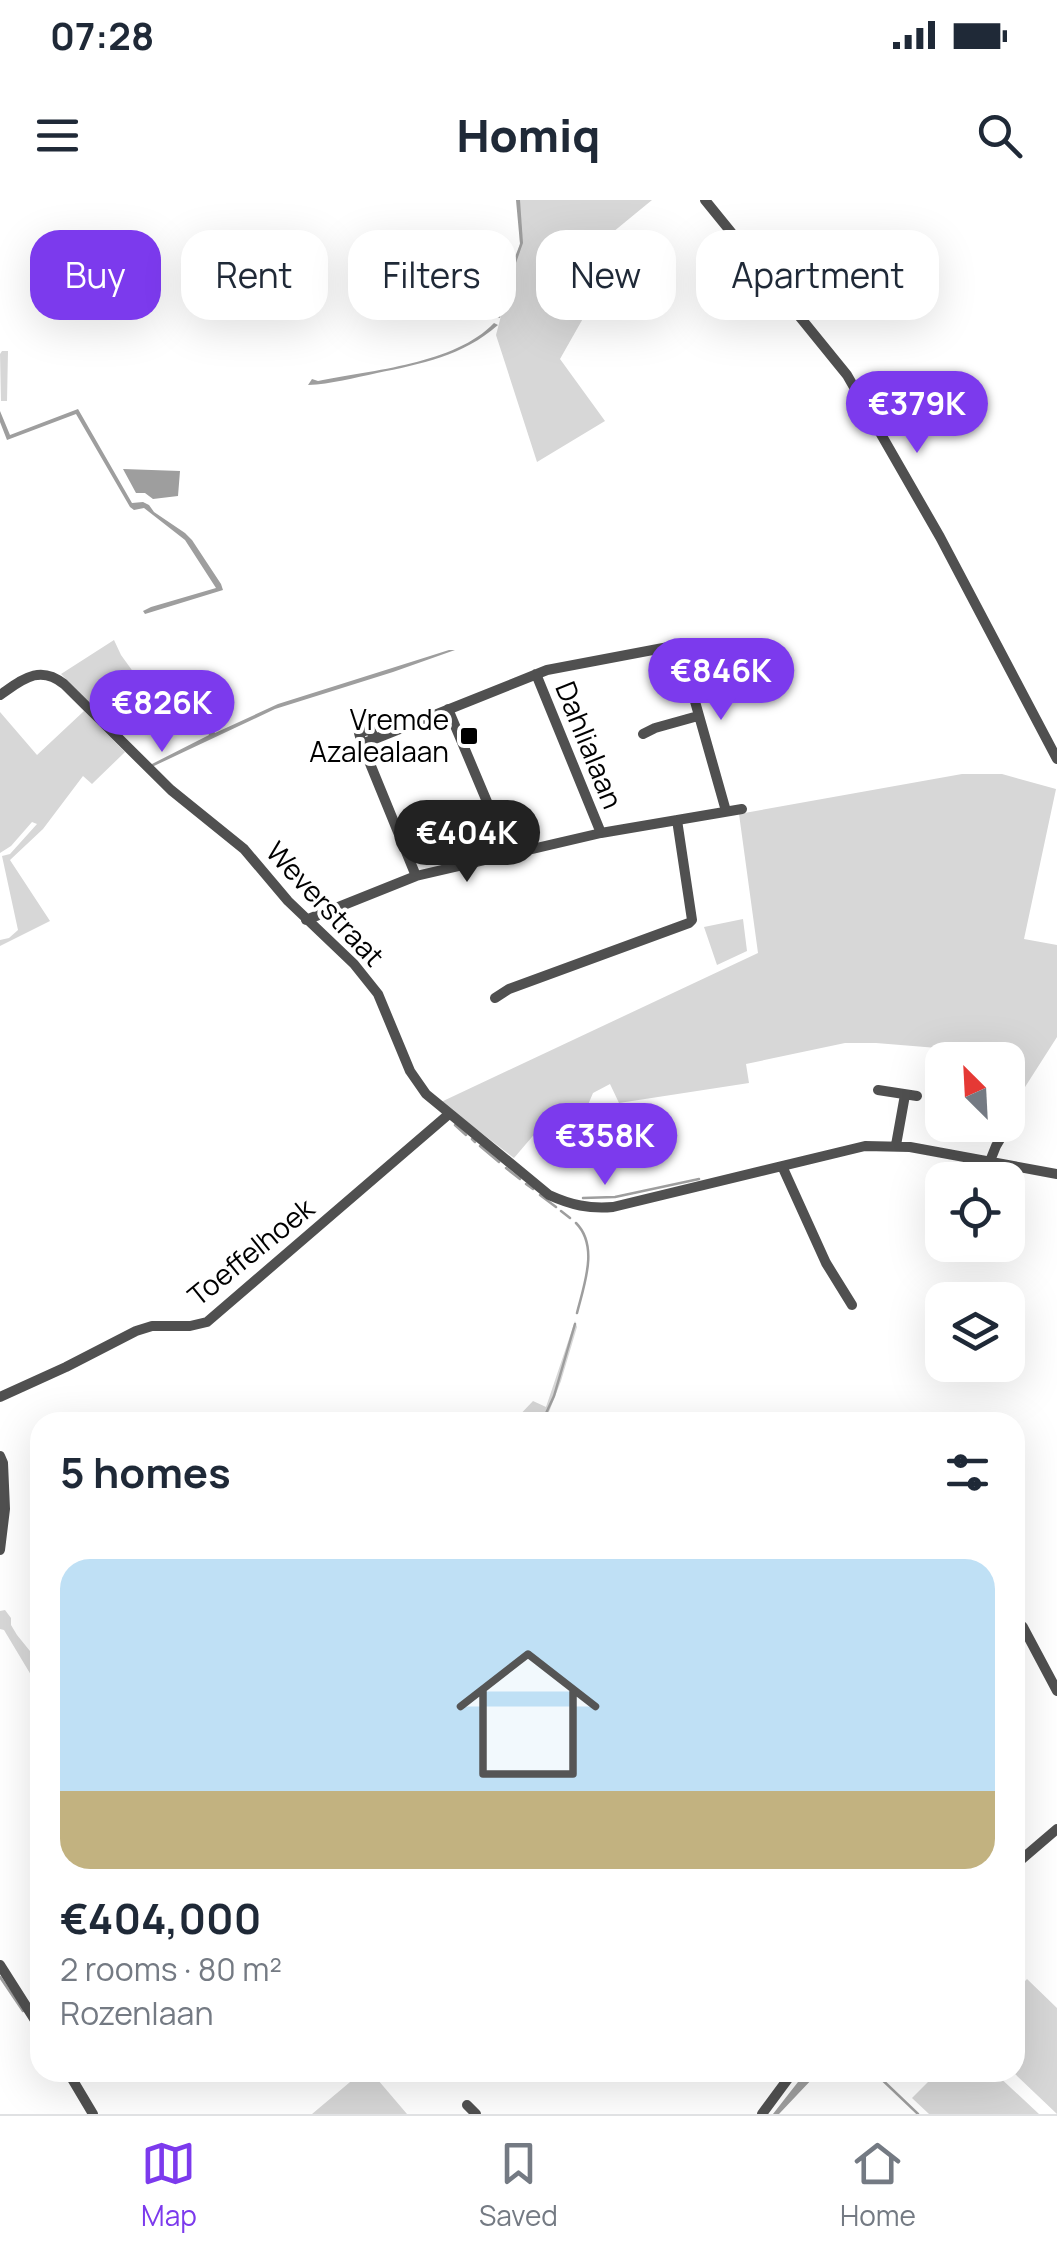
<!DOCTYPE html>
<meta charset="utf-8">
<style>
body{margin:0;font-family:Manrope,sans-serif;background:#f2f2f3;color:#1f2937;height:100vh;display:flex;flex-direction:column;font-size:38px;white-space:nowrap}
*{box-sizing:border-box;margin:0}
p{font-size:32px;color:#747a83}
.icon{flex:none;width:55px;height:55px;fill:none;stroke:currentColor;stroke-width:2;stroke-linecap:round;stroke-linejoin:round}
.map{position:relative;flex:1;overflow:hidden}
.panel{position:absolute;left:30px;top:1212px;width:995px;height:670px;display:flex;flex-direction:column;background:#fff;border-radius:30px;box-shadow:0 10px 40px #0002}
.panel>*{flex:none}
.banner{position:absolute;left:30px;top:30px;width:998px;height:90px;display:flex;gap:20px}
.needle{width:65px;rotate:336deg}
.controls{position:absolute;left:925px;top:842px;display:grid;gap:20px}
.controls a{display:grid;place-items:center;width:100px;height:100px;border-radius:20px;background:#fff;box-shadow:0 10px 40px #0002;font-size:50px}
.price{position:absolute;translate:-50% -85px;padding:0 22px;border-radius:35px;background:#7c3aed;color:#fff;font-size:32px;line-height:65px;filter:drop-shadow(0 2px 5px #0008)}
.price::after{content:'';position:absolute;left:50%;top:60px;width:30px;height:22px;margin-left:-15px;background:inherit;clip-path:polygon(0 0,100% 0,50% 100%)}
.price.current{background:#222;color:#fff}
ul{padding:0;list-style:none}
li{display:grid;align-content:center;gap:20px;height:530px;padding:0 30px}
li+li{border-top:2px solid #e0e1e3}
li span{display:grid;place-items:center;height:310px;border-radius:30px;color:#555}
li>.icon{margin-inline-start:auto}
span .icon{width:180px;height:180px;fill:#fffc;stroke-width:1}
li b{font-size:42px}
h2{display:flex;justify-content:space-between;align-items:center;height:120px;padding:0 30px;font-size:42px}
.pill{padding:0 35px;border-radius:30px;background:#fff;box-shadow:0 10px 40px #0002;font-size:35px;line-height:90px}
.pill.current{background:#7c3aed;color:#fff}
.status{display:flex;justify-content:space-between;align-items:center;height:70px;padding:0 50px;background:#fff;direction:ltr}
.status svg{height:28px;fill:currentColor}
header{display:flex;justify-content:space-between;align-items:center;height:130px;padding:0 30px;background:#fff;font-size:45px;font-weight:800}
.dock{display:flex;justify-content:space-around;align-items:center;height:140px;border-top:2px solid #e0e1e3;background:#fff;font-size:28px;color:#747a83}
.dock a{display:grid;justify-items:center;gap:5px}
.dock .current{color:#7c3aed}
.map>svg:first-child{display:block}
.green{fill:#d7d7d7}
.water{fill:#9e9e9e}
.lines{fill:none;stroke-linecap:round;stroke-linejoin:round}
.stream{stroke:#9e9e9e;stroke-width:2.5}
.minor{stroke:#505050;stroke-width:10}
.poi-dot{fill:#000;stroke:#fff;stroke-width:4}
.labels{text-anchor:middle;stroke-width:8;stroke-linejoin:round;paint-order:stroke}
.poi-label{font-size:28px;fill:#000;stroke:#fff;text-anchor:end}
.street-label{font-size:28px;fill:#000;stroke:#fff}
</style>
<div class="status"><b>07:28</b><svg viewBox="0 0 49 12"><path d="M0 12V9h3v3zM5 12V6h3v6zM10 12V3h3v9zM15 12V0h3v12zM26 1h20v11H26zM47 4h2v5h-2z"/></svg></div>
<header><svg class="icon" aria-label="menu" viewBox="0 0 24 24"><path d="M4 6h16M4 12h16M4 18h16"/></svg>Homiq<svg class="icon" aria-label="search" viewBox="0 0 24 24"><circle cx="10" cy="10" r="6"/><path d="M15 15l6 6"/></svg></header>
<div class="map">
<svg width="1057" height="1914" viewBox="0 0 1057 1914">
<rect width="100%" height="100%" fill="#fff"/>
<path class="green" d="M 518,0 L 652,0 L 596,46 L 615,70 L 588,92 L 594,99 L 560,159 L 605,221 L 537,262 L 496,135 L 520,43 Z
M 2,151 L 8,151 L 7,201 L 1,201 L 0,154 Z
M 114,440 L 121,455 L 134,473 L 94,508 L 61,474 Z
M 84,511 L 125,552 L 92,584 L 83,576 L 43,629 L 10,660 L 50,721 L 0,746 L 0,740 L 9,738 L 18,730 L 2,656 L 10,654 L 37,624 L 32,622 L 11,646 L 0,653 L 0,512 L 37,555 Z
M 962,574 L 1002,574 L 1056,589 L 1024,739 L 1057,745 L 1057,837 L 1018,898 L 1008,894 L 1006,856 L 974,851 L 876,843 L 845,843 L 746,864 L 749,883 L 619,903 L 610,884 L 593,893 L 579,926 L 555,910 L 514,958 L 441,902 L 758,753 L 739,614 Z
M 743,719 L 747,751 L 717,765 L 704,727 Z
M 575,1121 L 577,1127 L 561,1181 L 545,1222 L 513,1222 L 533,1201 L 546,1207 Z
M 5,1410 L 11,1418 L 11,1425 L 17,1435 L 34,1456 L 40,1455 L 40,1490 L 4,1430 L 0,1429 L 0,1411 Z
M 1027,1779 L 1057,1808 L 1057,1914 L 1014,1873 L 1015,1791 Z
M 362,1872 L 372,1873 L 407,1914 L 312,1914 Z
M 937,1873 L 995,1873 L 1039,1914 L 929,1914 L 912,1898 Z"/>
<path class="water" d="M 516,0 L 520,0 L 523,43 L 504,97 L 500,118 L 497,117 L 501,93 L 520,44 Z
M 494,123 L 498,125 C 463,156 421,164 377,173 C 354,178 331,184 308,185 L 312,179 L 318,181 C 372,170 455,164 494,123 Z
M 78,209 L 132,303 L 143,302 L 149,305 L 154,312 L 185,333 L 192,340 L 221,384 L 223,390 L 145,414 L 143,411 L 151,407 L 216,388 L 185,340 L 144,308 L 134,310 L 130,307 L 76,214 L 7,240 L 0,222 L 0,211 L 10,235 Z
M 123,269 L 180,271 L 178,296 L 153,299 L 145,293 L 136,293 Z
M 449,450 L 455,450 L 393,472 L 275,509 L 156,565 L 152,567 L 150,565 L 209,535 L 184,482 L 188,480 L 215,533 L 278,504 Z
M 805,1873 L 809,1873 L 814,1877 L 779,1914 L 773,1914 Z"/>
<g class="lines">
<path class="stream" d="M 455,925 L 466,935
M 472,939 L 475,942
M 480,946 L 499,962
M 506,968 L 520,979
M 526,984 L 533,989
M 540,995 L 556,1007
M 583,998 L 615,997 L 699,979
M 561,1011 L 570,1018
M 576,1023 C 599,1046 584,1085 577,1113
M 542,1222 L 554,1196 L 575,1124
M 0,1777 L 23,1811
M 874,1872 L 918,1914"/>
<path class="minor" d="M 705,0 L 847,175 L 940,337 L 1057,559
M 536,474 L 601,633
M 0,495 C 22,480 39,464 64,484 L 171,590 L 244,649 L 288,701 L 354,764 L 378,794 L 410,871 L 426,894 L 549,995 C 571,1005 589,1009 613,1007 L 865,946 L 910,947 L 1057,974
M 448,509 L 509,654
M 643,534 L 655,528 L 698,516
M 375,539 L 370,529 L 359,533 L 362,544 L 416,676
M 362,544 L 547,470 L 679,445 L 726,611
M 306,720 L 416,676 L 601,633 L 742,609
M 495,798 L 509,789 L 689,723 L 692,720 L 677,620
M 878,890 L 917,896
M 896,945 L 905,895
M 990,961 L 996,946 L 1009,924
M 782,966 L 826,1063 L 852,1105
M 0,1197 L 66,1167 L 136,1131 L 152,1126 L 190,1126 L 207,1122 L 449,914
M 0,1256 L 3,1263 L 5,1309 L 0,1350
M 1016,1420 L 1023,1427 L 1057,1491
M 1015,1665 L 1057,1629
M 0,1765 L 40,1828
M 68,1872 L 93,1914
M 467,1905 L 476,1914
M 762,1914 L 793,1872"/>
</g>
<rect class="poi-dot" x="459" y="526" width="20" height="20" rx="5"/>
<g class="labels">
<g class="poi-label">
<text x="449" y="530">Vremde<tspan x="449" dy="32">Azalealaan</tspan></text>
</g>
<g class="street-label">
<text transform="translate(589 545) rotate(68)" y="10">Dahlialaan</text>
<text transform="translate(325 704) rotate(47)" y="10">Weverstraat</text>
<text transform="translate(251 1052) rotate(-39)" y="10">Toeffelhoek</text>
</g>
</g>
</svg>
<div class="controls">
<a><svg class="needle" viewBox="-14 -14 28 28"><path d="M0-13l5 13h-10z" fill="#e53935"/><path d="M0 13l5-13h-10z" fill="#747a83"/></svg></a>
<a><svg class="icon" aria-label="locate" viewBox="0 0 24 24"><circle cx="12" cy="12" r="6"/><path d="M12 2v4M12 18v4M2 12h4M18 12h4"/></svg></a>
<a><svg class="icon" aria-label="layers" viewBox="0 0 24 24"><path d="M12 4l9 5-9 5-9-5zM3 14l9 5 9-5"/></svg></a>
</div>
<b class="price" style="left:917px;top:256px">€379K</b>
<b class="price" style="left:721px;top:523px">€846K</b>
<b class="price" style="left:162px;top:555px">€826K</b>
<b class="price current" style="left:467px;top:685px">€404K</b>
<b class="price" style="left:605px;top:988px">€358K</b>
<div class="banner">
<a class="pill current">Buy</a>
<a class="pill">Rent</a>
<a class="pill">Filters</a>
<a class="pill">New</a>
<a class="pill">Apartment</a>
</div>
<section class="panel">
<h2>5 homes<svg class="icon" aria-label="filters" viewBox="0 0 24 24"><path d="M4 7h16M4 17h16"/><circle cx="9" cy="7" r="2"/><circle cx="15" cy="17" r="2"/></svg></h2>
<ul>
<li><span style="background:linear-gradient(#bfe0f5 75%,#c2b280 0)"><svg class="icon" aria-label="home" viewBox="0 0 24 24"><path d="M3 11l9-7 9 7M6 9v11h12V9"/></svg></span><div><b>€404,000</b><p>2 rooms · 80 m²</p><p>Rozenlaan</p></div></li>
</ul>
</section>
</div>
<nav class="dock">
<a class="current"><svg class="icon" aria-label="map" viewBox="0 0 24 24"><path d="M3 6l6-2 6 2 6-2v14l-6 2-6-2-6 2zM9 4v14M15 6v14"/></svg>Map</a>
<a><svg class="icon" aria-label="saved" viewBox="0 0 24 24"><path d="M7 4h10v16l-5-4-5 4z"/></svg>Saved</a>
<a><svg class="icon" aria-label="home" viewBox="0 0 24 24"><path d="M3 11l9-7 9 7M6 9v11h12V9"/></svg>Home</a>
</nav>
